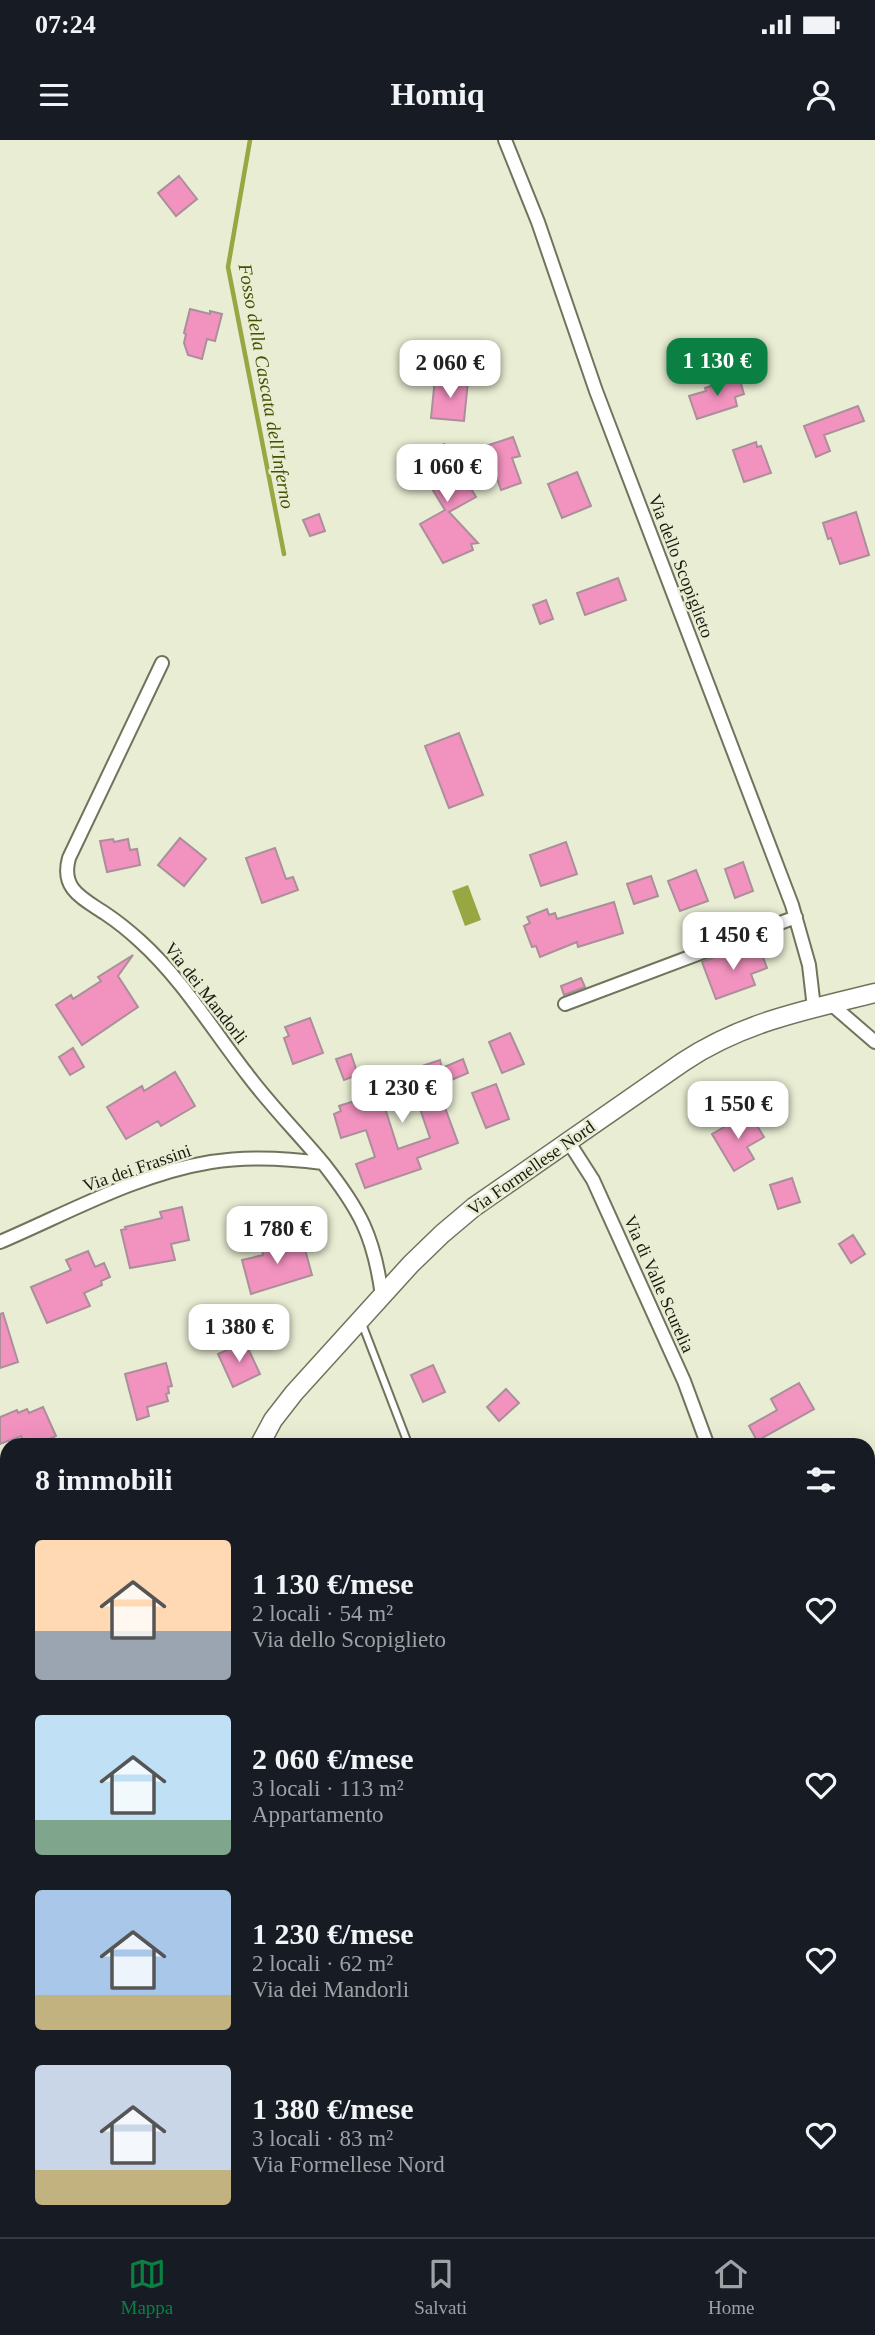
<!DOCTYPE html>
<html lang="it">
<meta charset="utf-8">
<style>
body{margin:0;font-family:Georgia,serif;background:#242831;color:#f1f3f6;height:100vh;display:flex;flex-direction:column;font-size:26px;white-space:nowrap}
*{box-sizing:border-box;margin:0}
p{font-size:23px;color:#9ea1a6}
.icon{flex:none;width:38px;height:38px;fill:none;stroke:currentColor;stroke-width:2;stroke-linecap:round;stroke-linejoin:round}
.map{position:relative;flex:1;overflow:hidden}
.sheet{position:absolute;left:0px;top:1298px;width:875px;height:800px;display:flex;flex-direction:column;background:#171b24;border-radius:21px 21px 0 0;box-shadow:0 7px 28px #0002}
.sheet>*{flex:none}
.price{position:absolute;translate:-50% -60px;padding:0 16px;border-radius:14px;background:#fff;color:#222;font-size:23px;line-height:46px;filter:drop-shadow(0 2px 4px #0008)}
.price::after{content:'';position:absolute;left:50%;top:42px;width:21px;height:16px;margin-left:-10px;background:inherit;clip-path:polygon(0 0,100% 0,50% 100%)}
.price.on{background:#0b8043;color:#fff}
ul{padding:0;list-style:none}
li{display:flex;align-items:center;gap:21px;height:175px;padding:0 35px}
li span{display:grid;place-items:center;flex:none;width:196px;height:140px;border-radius:7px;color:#555}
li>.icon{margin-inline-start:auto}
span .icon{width:84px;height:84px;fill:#fffc;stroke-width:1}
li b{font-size:30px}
h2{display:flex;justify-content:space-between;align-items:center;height:84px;padding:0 35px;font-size:30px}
.status{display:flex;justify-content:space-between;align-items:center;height:49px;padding:0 35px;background:#171b24;direction:ltr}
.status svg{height:19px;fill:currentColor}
header{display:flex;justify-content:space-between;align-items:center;height:91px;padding:0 35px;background:#171b24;font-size:32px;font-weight:600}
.menu{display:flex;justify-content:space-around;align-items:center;height:98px;border-top:2px solid #363941;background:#171b24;font-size:19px;color:#9ea1a6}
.menu a{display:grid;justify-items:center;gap:4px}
.menu .on{color:#0b8043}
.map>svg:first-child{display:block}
.green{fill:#b7c378}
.water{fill:#99a743}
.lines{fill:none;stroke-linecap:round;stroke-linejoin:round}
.stream{stroke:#99a743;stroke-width:4.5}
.building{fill:#f292bf;stroke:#aa8f9a;stroke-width:2}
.lane-casing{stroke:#70745d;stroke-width:10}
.street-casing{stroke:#70745d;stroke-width:16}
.secondary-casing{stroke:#70745d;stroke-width:21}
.lane{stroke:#fff;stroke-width:6}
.street{stroke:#fff;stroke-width:12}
.secondary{stroke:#fff;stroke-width:18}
.labels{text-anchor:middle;stroke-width:5;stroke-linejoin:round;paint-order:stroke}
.street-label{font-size:18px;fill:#191b11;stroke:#e8edd3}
.water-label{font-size:19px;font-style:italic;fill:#474f00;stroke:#e8edd3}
</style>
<div class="status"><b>07:24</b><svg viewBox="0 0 49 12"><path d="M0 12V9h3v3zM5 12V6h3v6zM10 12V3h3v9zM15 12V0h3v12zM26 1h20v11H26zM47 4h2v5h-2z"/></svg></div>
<header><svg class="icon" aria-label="menu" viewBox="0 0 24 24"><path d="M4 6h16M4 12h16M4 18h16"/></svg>Homiq<svg class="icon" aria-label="person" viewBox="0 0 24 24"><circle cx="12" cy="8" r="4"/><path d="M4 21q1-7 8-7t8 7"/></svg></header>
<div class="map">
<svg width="875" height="2097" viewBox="0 0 875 2097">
<rect width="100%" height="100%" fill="#e8edd3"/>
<path class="green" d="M 875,1633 L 875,1760 C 858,1809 875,1868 868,1917 L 868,1642 Z
M 875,1956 L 875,2082 L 868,2088 L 868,1960 Z
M 234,2091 L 640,2091 L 643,2097 L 230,2097 Z
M 699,2091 L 864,2091 L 858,2097 L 699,2097 Z"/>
<path class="water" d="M 468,745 L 481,780 L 465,786 L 452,751 Z"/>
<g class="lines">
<path class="stream" d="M 250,0 L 228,127 L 284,414
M 608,2091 L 611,2097"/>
</g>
<path class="building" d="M 179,36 L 197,59 L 176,76 L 158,53 Z
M 190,169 L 210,174 L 210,171 L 222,174 L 215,201 L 207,199 L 202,219 L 188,215 L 184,203 L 186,194 L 184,193 Z
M 739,237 L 744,254 L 735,257 L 737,266 L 697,279 L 689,256 L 706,251 L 705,248 Z
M 435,238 L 468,241 L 464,281 L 431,278 Z
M 858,266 L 864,281 L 824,295 L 830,311 L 816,317 L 804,286 Z
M 513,297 L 520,316 L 512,318 L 521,343 L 501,350 L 486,306 Z
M 756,302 L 757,307 L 761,306 L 771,333 L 744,342 L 733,310 Z
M 444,304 L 476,357 L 449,372 L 478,403 L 471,404 L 473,410 L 443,423 L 420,384 L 445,370 L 415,321 Z
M 577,332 L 591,366 L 562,378 L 548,344 Z
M 856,372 L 869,415 L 840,424 L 831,398 L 828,399 L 823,383 Z
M 319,374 L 325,391 L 310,396 L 303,380 Z
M 618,438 L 626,460 L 585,475 L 577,453 Z
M 546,460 L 553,479 L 540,484 L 533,465 Z
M 459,593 L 483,655 L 449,668 L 425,606 Z
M 180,698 L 206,719 L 184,746 L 158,725 Z
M 113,699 L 114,702 L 128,699 L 130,710 L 137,709 L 140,725 L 107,732 L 100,701 Z
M 566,702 L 577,734 L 541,746 L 530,715 Z
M 275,708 L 286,739 L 293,737 L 298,750 L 262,763 L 246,718 Z
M 743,722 L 753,751 L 735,758 L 725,729 Z
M 696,730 L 708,761 L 680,771 L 668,741 Z
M 651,736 L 658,756 L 634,764 L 627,744 Z
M 614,762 L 623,793 L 578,807 L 577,802 L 540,817 L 536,806 L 532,807 L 524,786 L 530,783 L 527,777 L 547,769 L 549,775 L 555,773 L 557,779 Z
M 759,807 L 767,828 L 751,834 L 755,845 L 716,859 L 702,822 L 731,811 L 733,817 Z
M 133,815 L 118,836 L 138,867 L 82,905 L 56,865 L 71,855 L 73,859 L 101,841 L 98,837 Z
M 581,838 L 585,847 L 564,855 L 561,846 Z
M 310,878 L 323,913 L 293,924 L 284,898 L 289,896 L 285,887 Z
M 510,893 L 524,924 L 502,933 L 489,902 Z
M 73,908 L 84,927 L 70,935 L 59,917 Z
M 351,914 L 358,935 L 344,940 L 336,919 Z
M 463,919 L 468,933 L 437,946 L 458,1003 L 417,1018 L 421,1029 L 365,1048 L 356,1024 L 375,1017 L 366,990 L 341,998 L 334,974 L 341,971 L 339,966 L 374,955 L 380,970 L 385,968 L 398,1009 L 430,998 L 407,931 L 440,920 L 442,928 Z
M 175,932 L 195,966 L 161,986 L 158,981 L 126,999 L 107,967 L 142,946 L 144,951 Z
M 496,944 L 509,979 L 486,988 L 472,953 Z
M 749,973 L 764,997 L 747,1007 L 754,1019 L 734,1031 L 712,994 Z
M 792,1038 L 800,1062 L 778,1069 L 770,1045 Z
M 182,1067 L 189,1100 L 171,1104 L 175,1120 L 130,1128 L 121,1090 L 126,1089 L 125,1087 L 162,1078 L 160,1072 Z
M 853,1095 L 865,1114 L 851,1123 L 839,1104 Z
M 302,1098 L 312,1135 L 251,1154 L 242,1120 L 263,1115 L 262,1109 Z
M 88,1111 L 95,1127 L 104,1123 L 110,1137 L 101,1141 L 102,1145 L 84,1153 L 90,1166 L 47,1183 L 31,1147 L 71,1130 L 66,1120 Z
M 3,1173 L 18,1222 L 0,1228 L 0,1174 Z
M 245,1202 L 260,1234 L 233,1247 L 218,1214 Z
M 166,1223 L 172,1246 L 168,1247 L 169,1253 L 166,1254 L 168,1261 L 147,1267 L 149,1276 L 137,1280 L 125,1234 Z
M 433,1225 L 445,1252 L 423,1262 L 411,1235 Z
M 799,1243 L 814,1269 L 757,1301 L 749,1286 L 777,1270 L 771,1259 Z
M 506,1249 L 519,1263 L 499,1281 L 487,1267 Z
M 43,1267 L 56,1296 L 34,1306 L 25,1306 L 21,1296 L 0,1304 L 0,1277 L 17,1270 L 18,1273 L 27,1269 L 29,1273 Z"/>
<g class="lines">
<g class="lane-casing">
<path id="lane" d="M 361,1181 L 409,1306"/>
</g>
<g class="street-casing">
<path id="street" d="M 505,0 L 538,82 L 596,251 L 792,765 L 809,825 L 814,868
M 162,523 L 69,718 C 60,750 84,759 106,774 C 118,782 129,791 140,801 C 182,839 212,889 247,934 C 270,965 298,993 323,1023
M 565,864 L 796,777
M 831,864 L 875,902
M 568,1001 L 593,1040 L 684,1241 L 708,1306
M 0,1102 C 68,1073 137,1034 211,1022 C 248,1016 286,1018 323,1023 C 360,1070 374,1096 382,1156
M 868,1424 L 875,1426
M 0,1511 L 7,1507"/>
</g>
<g class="secondary-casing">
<path id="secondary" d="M 259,1306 L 273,1280 L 294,1253 L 411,1124 L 442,1094 L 474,1067 L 683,922 C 743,882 806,870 875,853
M 124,2097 L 128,2091"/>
</g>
<use href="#lane" class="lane"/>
<use href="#street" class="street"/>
<use href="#secondary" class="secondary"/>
</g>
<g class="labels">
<g class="street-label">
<text transform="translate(681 426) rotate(69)" y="6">Via dello Scopiglieto</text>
<text transform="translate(206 853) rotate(52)" y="6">Via dei Mandorli</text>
<text transform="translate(137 1028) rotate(-19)" y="6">Via dei Frassini</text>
<text transform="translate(531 1028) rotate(-35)" y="6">Via Formellese Nord</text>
<text transform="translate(659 1144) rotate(66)" y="6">Via di Valle Scurelia</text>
</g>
<g class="water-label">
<text transform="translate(267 246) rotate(80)" y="7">Fosso della Cascata dell'Inferno</text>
</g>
</g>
</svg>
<b class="price on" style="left:717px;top:258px">1 130 €</b>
<b class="price" style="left:450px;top:260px">2 060 €</b>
<b class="price" style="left:447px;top:364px">1 060 €</b>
<b class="price" style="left:733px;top:832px">1 450 €</b>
<b class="price" style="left:402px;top:985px">1 230 €</b>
<b class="price" style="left:738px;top:1001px">1 550 €</b>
<b class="price" style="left:277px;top:1126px">1 780 €</b>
<b class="price" style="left:239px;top:1224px">1 380 €</b>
<section class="sheet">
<h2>8 immobili<svg class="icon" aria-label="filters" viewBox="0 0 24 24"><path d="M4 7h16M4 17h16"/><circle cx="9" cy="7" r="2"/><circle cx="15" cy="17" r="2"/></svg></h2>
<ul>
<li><span style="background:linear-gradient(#ffd9b3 65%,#9aa5b1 0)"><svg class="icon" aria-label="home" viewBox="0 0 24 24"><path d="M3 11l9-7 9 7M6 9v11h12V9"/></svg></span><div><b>1 130 €/mese</b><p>2 locali · 54 m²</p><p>Via dello Scopiglieto</p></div><svg class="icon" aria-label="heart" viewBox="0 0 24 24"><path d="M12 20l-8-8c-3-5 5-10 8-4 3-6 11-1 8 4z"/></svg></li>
<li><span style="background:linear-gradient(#bfe0f5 75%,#7fa58c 0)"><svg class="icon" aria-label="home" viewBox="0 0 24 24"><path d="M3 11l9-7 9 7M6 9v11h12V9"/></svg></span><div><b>2 060 €/mese</b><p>3 locali · 113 m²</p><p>Appartamento</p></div><svg class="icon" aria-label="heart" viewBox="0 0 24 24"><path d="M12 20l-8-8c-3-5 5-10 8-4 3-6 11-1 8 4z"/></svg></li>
<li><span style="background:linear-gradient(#a9c7e8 75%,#c2b280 0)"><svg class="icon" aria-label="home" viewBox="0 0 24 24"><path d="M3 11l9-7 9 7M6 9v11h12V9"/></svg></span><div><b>1 230 €/mese</b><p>2 locali · 62 m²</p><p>Via dei Mandorli</p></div><svg class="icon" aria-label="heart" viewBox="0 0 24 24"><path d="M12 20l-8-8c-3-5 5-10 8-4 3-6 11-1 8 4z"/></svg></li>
<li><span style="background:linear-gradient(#c9d6e8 75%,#c2b280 0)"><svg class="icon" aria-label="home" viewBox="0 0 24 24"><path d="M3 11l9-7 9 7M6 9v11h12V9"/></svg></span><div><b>1 380 €/mese</b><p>3 locali · 83 m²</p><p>Via Formellese Nord</p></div><svg class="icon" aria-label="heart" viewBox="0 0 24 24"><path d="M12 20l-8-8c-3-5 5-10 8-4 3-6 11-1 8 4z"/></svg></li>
</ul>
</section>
</div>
<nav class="menu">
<a class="on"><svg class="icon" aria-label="map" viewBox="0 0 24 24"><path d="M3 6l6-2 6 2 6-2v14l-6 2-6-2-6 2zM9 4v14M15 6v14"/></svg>Mappa</a>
<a><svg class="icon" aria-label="saved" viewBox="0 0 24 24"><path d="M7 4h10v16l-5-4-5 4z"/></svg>Salvati</a>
<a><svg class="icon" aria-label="home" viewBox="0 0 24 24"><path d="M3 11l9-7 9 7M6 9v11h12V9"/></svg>Home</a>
</nav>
